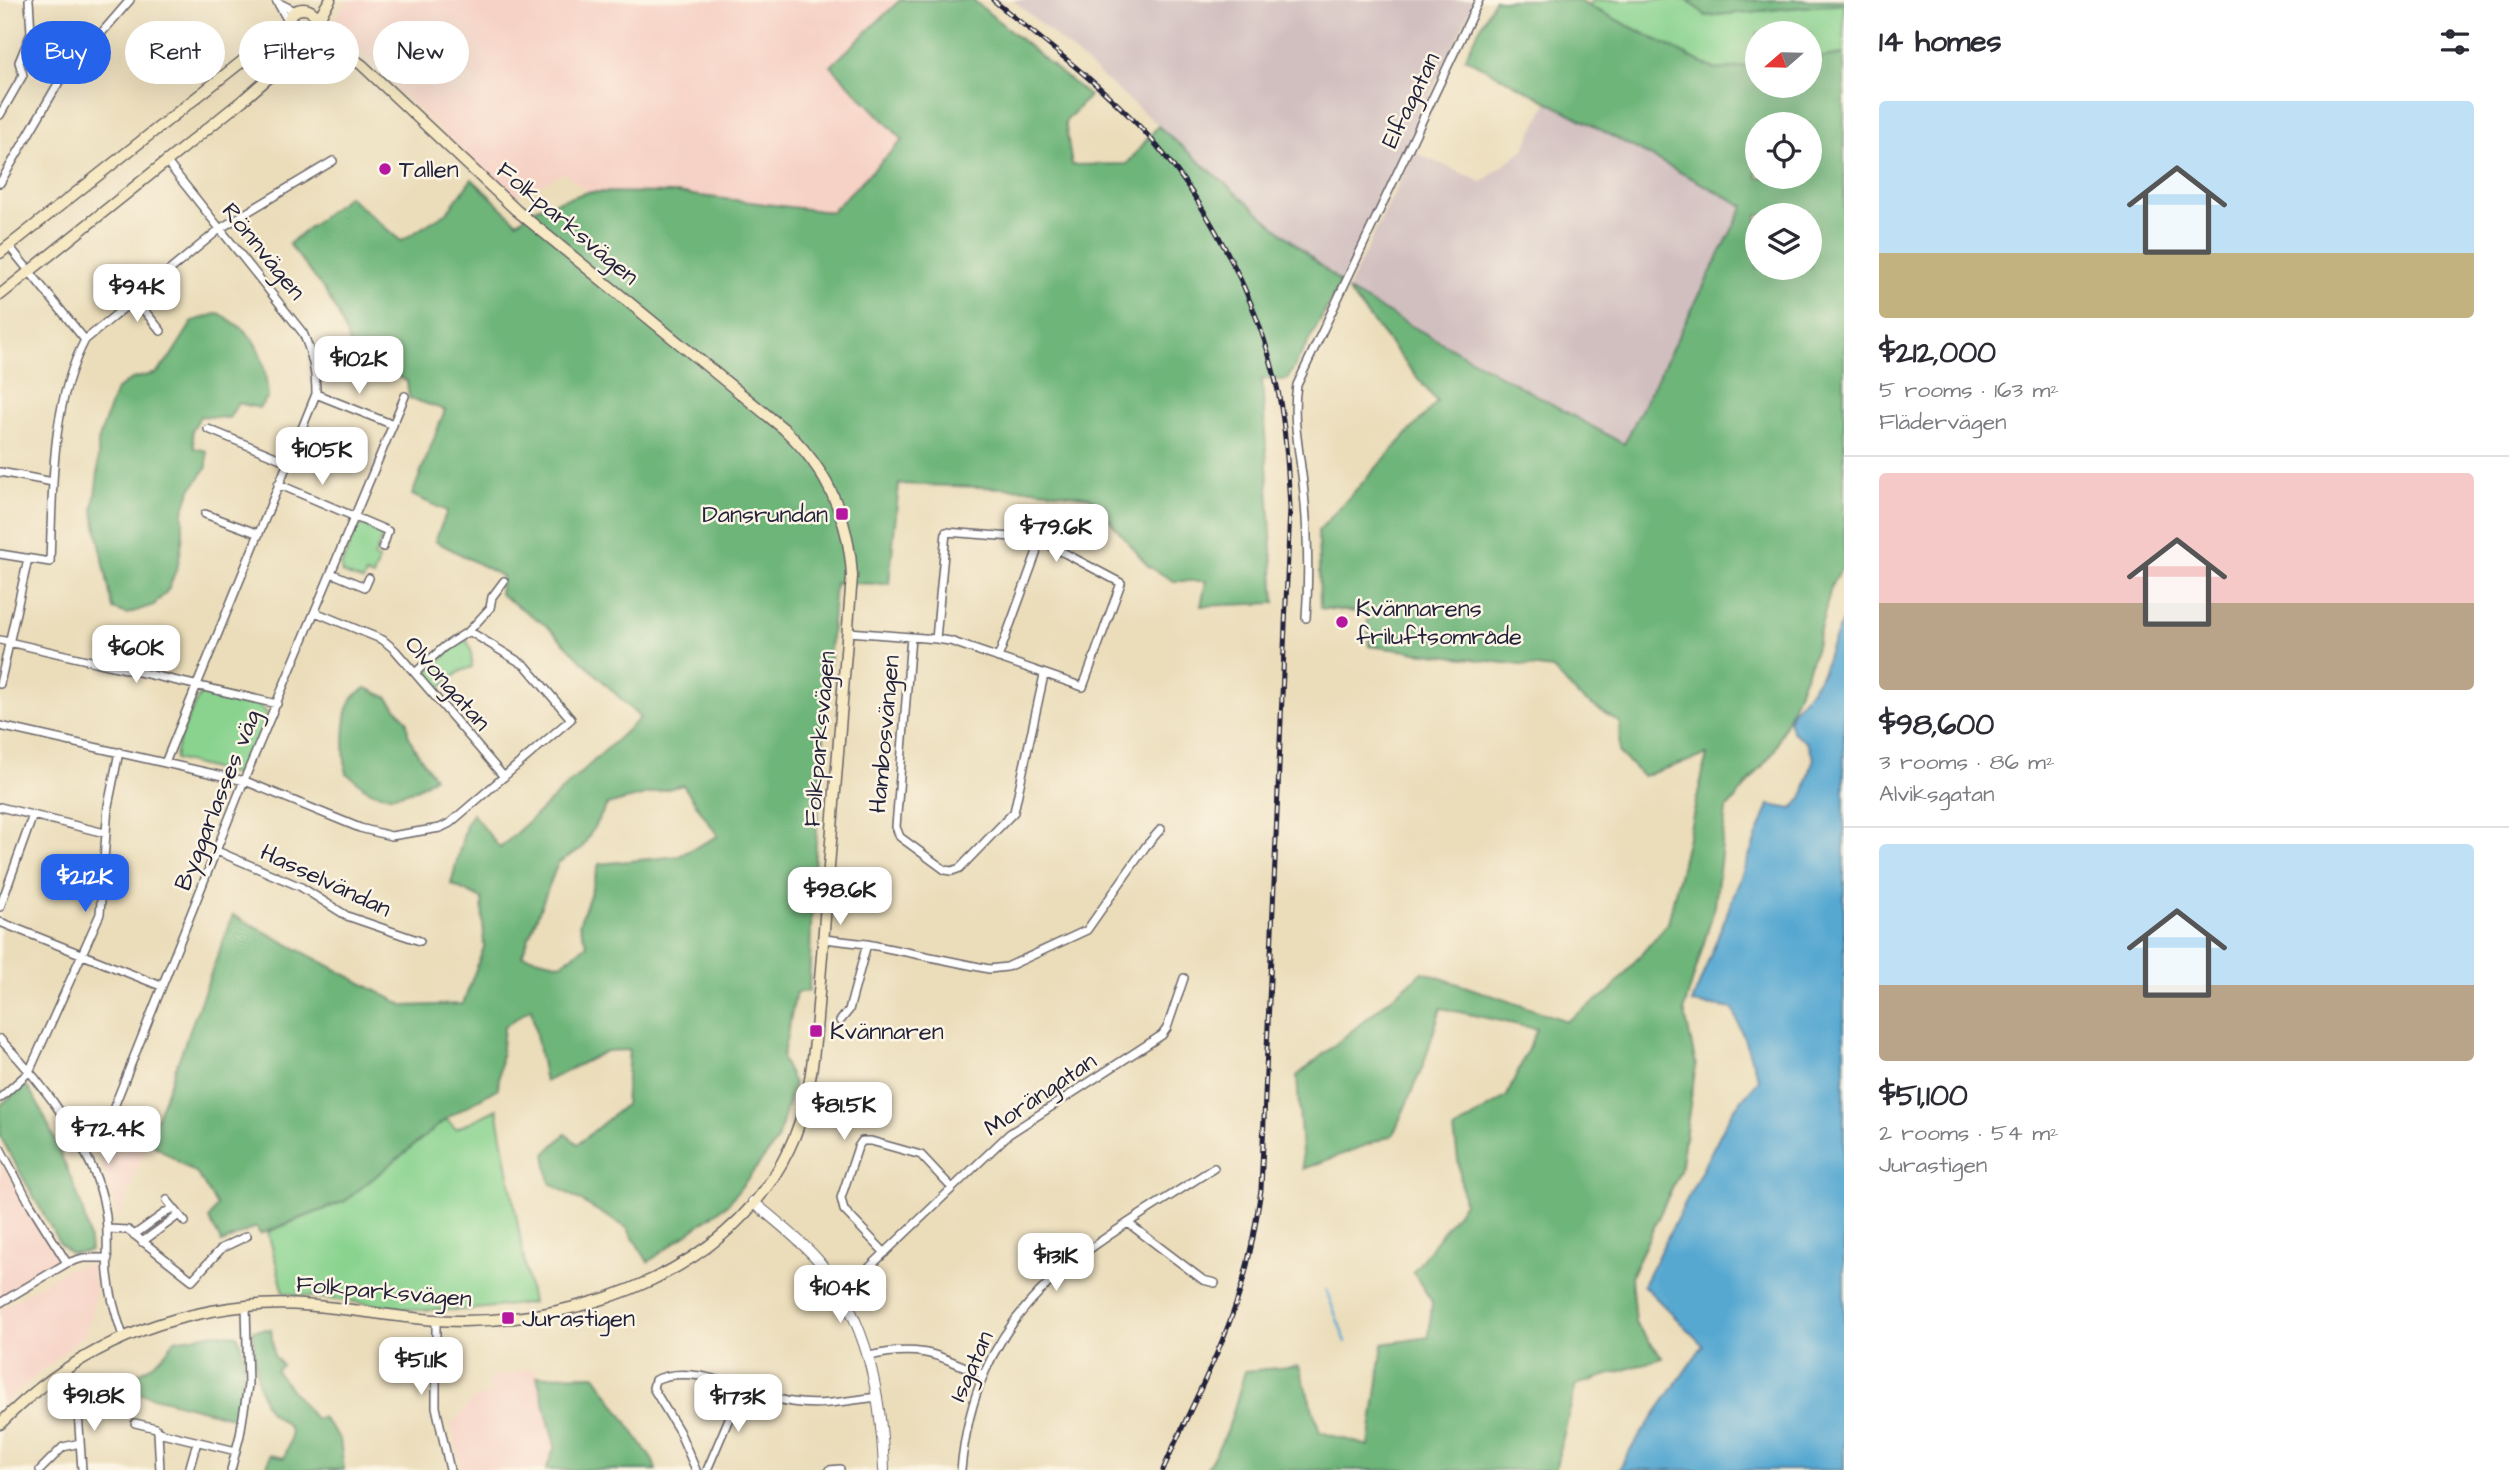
<!DOCTYPE html>
<meta charset="utf-8">
<style>
body{margin:0;font-family:"Architects Daughter",sans-serif;background:#f7f7f7;color:#2b2b33;height:100vh;display:flex;flex-direction:column;font-size:26px;white-space:nowrap}
*{box-sizing:border-box;margin:0}
p{font-size:23px;color:#7c7c81}
.icon{flex:none;width:38px;height:38px;fill:none;stroke:currentColor;stroke-width:2;stroke-linecap:round;stroke-linejoin:round}
.map{position:relative;flex:1;overflow:hidden}
.drawer{display:flex;flex-direction:column;background:#fff;width:665px}
.drawer>*{flex:none}
.hud{position:absolute;left:21px;top:21px;width:665px;height:63px;display:flex;gap:14px}
.needle{width:46px;rotate:250deg}
.fabs{position:absolute;left:1745px;top:21px;display:grid;gap:14px}
.fabs a{display:grid;place-items:center;width:77px;height:77px;border-radius:50%;background:#fff;box-shadow:0 7px 28px #0002;font-size:35px}
.price{position:absolute;translate:-50% -60px;padding:0 16px;border-radius:14px;background:#fff;color:#222;font-size:23px;line-height:46px;filter:drop-shadow(0 2px 4px #0008)}
.price::after{content:'';position:absolute;left:50%;top:42px;width:21px;height:16px;margin-left:-10px;background:inherit;clip-path:polygon(0 0,100% 0,50% 100%)}
.price.selected{background:#2563eb;color:#fff}
ul{padding:0;list-style:none}
li{display:grid;align-content:center;gap:14px;height:371px;padding:0 35px}
li+li{border-top:2px solid #e1e1e2}
li span{display:grid;place-items:center;height:217px;border-radius:7px;color:#555}
li>.icon{margin-inline-start:auto}
span .icon{width:126px;height:126px;fill:#fffc;stroke-width:1}
li b{font-size:30px}
h2{display:flex;justify-content:space-between;align-items:center;height:84px;padding:0 35px;font-size:30px}
.chip{padding:0 24px;border-radius:32px;background:#fff;box-shadow:0 7px 28px #0002;font-size:24px;line-height:63px}
.chip.selected{background:#2563eb;color:#fff}
main{display:flex;flex:1;min-height:0}
.map>svg:first-child{display:block}
.built{fill:#f6d1c5}
.industrial{fill:#d1bfbf}
.green{fill:#89d38f;stroke:#567a65;stroke-width:2}
.forest{fill:#6eb57a;stroke:#486c5a;stroke-width:2;fill-rule:evenodd}
.water{fill:#57a8d1;stroke:#3c6586;stroke-width:2}
.lines{fill:none;stroke-linecap:round;stroke-linejoin:round}
.stream{stroke:#57a8d1;stroke-width:2.5}
.minor-casing{stroke:#686367;stroke-width:10}
.tertiary-casing{stroke:#686367;stroke-width:12}
.secondary-casing{stroke:#686367;stroke-width:13}
.minor{stroke:#fff;stroke-width:7}
.tertiary{stroke:#fff;stroke-width:10}
.secondary{stroke:#f6e9c3;stroke-width:10}
.rail-casing{stroke:#22223b;stroke-width:5}
.rail{stroke:#fcf5e5;stroke-width:2.5;stroke-dasharray:8;stroke-linecap:butt}
.poi-dot{fill:#b5179e;stroke:#fcf5e5;stroke-width:2.5}
.labels{text-anchor:middle;stroke-width:5;stroke-linejoin:round;paint-order:stroke}
.street-label{font-size:24px;fill:#22223b;stroke:#fcf5e5}
.poi-label{font-size:24px;fill:#22223b;stroke:#fcf5e5;text-anchor:start}
</style>
<main>
<div class="map">
<svg width="1844" height="1470" viewBox="0 0 1844 1470">
<rect width="100%" height="100%" fill="#fcf5e5"/>
<filter id="ink" filterUnits="userSpaceOnUse"><feTurbulence type="fractalNoise" baseFrequency=".0143" numOctaves="2"/><feDisplacementMap in="SourceGraphic" scale="14" xChannelSelector="R" yChannelSelector="G"/><feConvolveMatrix kernelMatrix="1 2 1 2 8 2 1 2 1" color-interpolation-filters="sRGB"/></filter>
<filter id="wash" filterUnits="userSpaceOnUse"><feTurbulence type="fractalNoise" baseFrequency=".00686" numOctaves="4" result="noise"/><feDisplacementMap in="SourceGraphic" scale="28" xChannelSelector="R" yChannelSelector="G"/><feGaussianBlur stdDeviation="1.57" result="paint"/><feColorMatrix in="noise" values="0 0 0 0 0 0 0 0 0 0 0 0 0 0 0 0 0 1.4 0 .05"/><feComposite in="paint" operator="in"/></filter>
<g filter="url(#wash)">
<rect width="100%" height="100%" fill="#ebddba"/>
<path class="built" d="M 347,0 L 900,0 L 831,66 L 903,140 L 831,212 L 676,193 L 588,192 L 564,173 L 523,193 L 508,194 L 399,92 L 389,77 L 331,23 Z
M 112,1128 L 148,1141 L 118,1218 L 100,1156 Z
M 0,1161 L 57,1257 L 57,1263 L 0,1298 Z
M 80,1265 L 92,1265 L 95,1291 L 92,1313 L 85,1334 L 0,1407 L 0,1309 L 67,1269 Z
M 534,1367 L 555,1446 L 546,1470 L 462,1470 L 451,1425 L 474,1398 L 491,1394 L 488,1379 Z"/>
<path class="industrial" d="M 1013,0 L 1475,0 L 1341,283 Z
M 1547,102 L 1744,206 L 1624,445 L 1347,290 L 1414,152 L 1482,182 L 1524,149 Z"/>
<path class="green" d="M 1592,0 L 1688,0 L 1706,16 L 1844,3 L 1844,54 L 1810,59 L 1810,33 L 1757,33 L 1757,65 L 1716,70 L 1589,6 Z
M 363,525 L 383,534 L 374,558 L 379,560 L 373,577 L 366,574 L 363,581 L 342,573 L 341,566 L 358,526 Z
M 462,640 L 467,640 L 471,650 L 472,667 L 461,671 L 437,690 L 427,681 L 425,674 Z
M 207,692 L 257,704 L 266,712 L 266,721 L 240,773 L 236,775 L 175,759 C 176,741 191,710 201,693 Z
M 497,1109 L 532,1303 L 466,1310 L 417,1310 L 284,1293 L 268,1232 L 345,1201 L 446,1119 L 456,1129 Z"/>
<path class="forest" d="M 900,0 L 973,0 L 1089,96 L 1065,122 L 1072,165 L 1127,164 L 1158,126 L 1341,283 L 1287,380 L 1262,379 L 1275,603 L 1201,606 L 1206,581 L 1174,581 L 1148,566 L 1090,497 L 1032,489 L 899,484 L 889,584 L 835,583 L 812,896 L 809,991 L 796,993 L 782,1059 L 794,1083 L 777,1141 L 728,1204 L 648,1262 L 627,1228 L 550,1183 L 545,1154 L 565,1134 L 578,1144 L 625,1105 L 629,1050 L 606,1051 L 545,1082 L 531,1008 L 504,1027 L 498,1088 L 446,1119 L 345,1201 L 260,1234 L 256,1227 L 222,1243 L 209,1219 L 217,1206 L 198,1175 L 148,1141 L 233,915 L 405,1006 L 463,1004 L 484,947 L 482,899 L 451,884 L 466,825 L 472,813 L 500,848 L 640,718 L 547,626 L 500,594 L 502,576 L 435,541 L 447,511 L 412,495 L 445,410 L 409,398 L 407,381 L 355,357 L 338,314 L 325,291 L 289,244 L 348,196 L 401,241 L 447,212 L 472,179 L 517,222 L 537,208 L 588,192 L 676,193 L 831,212 L 903,140 L 831,66 ZM 683,785 L 718,836 L 679,856 L 599,864 L 591,892 L 579,924 L 587,945 L 561,964 L 522,955 L 558,863 L 582,848 L 607,805 Z
M 1494,0 L 1577,0 L 1716,70 L 1757,65 L 1757,86 L 1810,86 L 1810,59 L 1844,54 L 1844,565 L 1832,584 L 1814,654 L 1774,752 L 1726,810 L 1715,906 L 1684,1009 L 1696,1065 L 1680,1171 L 1631,1276 L 1635,1323 L 1663,1358 L 1576,1385 L 1555,1470 L 1206,1470 L 1227,1432 L 1245,1371 L 1299,1366 L 1320,1432 L 1369,1446 L 1383,1344 L 1429,1337 L 1432,1302 L 1413,1272 L 1464,1203 L 1454,1130 L 1507,1096 L 1537,1029 L 1441,1008 L 1423,1066 L 1393,1135 L 1303,1169 L 1297,1076 L 1423,972 L 1567,1021 L 1610,991 L 1668,923 L 1707,755 L 1643,776 L 1619,753 L 1620,723 L 1578,696 L 1553,669 L 1369,646 L 1367,613 L 1320,608 L 1318,531 L 1437,402 L 1347,290 L 1624,444 L 1744,206 L 1465,58 ZM 1757,124 L 1810,124 L 1810,177 L 1757,177 ZM 1757,215 L 1810,215 L 1810,268 L 1757,268 Z
M 1688,0 L 1844,0 L 1844,3 L 1706,16 Z
M 219,313 C 228,319 239,325 247,333 C 263,348 266,376 268,397 L 259,408 L 238,403 L 229,418 L 200,416 L 192,431 L 194,448 L 207,451 L 207,467 L 190,491 L 183,512 L 183,536 L 178,565 L 168,590 L 154,605 L 127,614 L 113,609 L 93,510 L 98,473 L 98,442 L 108,412 L 116,390 L 132,379 L 157,373 L 171,356 L 193,321 Z
M 366,688 L 387,697 L 407,721 L 408,734 L 415,749 L 434,777 C 416,793 387,802 365,788 C 359,783 354,778 347,774 C 343,756 342,716 352,699 C 355,695 362,691 366,688 Z
M 26,1085 C 41,1106 50,1129 60,1153 C 74,1185 88,1215 90,1251 L 70,1253 L 60,1244 L 0,1136 L 0,1106 L 17,1090 Z
M 271,1329 L 274,1356 L 282,1365 L 276,1371 L 315,1419 L 322,1417 L 340,1439 L 344,1470 L 266,1470 L 270,1455 L 284,1458 C 287,1450 292,1440 290,1431 C 287,1421 276,1419 270,1412 C 255,1392 255,1354 253,1330 Z
M 216,1333 L 237,1335 C 250,1357 239,1394 235,1418 L 122,1389 L 123,1379 C 145,1373 163,1358 175,1340 Z
M 595,1375 L 653,1461 L 656,1470 L 546,1470 L 555,1446 L 537,1376 Z"/>
<path class="water" d="M 1844,617 L 1844,1470 L 1619,1470 L 1628,1453 L 1703,1345 L 1643,1285 L 1732,1111 L 1759,1080 L 1733,1009 L 1692,1003 L 1769,805 L 1792,809 L 1802,798 L 1814,758 L 1807,743 L 1792,731 L 1789,720 L 1792,711 L 1811,690 L 1823,671 L 1830,648 Z"/>
<g class="lines">
<path class="stream" d="M 1326,1290 L 1346,1342"/>
</g>
</g>
<g filter="url(#ink)">
<g class="lines">
<g class="minor-casing">
<path id="minor" d="M 276,0 L 288,21
M 281,4 L 295,11
M 0,115 L 23,75 L 19,62 L 31,33 L 29,0
M 0,183 L 59,82 L 130,0
M 9,246 L 85,340
M 134,298 L 161,331
M 316,394 L 391,424
M 208,429 L 288,462
M 0,472 L 53,482
M 278,484 L 388,531 L 383,547
M 205,514 L 259,534
M 0,554 L 50,562 C 53,488 50,406 85,340 L 221,228 L 333,161
M 331,573 L 365,587 L 369,578
M 315,612 L 383,640 L 395,650 L 504,777
M 1306,618 C 1309,576 1308,535 1304,493 C 1301,457 1291,420 1297,385 L 1479,0
M 469,631 L 490,608 L 492,597 L 504,581
M 849,632 L 936,639 L 946,532 L 1038,539 L 1121,583 L 1083,687 L 950,641 L 936,639
M 911,637 L 896,827 L 900,837 L 945,870 L 952,871 L 960,868 L 1014,812 L 1044,675
M 0,640 L 277,704
M 998,658 L 1036,554 L 1038,539
M 0,684 L 28,559
M 0,726 L 245,781 L 360,828 L 391,836 L 440,828 L 450,823 L 571,719 L 526,666 L 469,631 L 444,647 L 416,672
M 165,763 L 316,394 C 316,371 312,354 303,333 L 166,161
M 0,807 L 105,833
M 217,851 L 301,887 L 347,916 L 420,941
M 0,907 L 33,815
M 0,922 L 161,986
M 824,939 L 867,944 L 989,969 L 1007,967 L 1087,930 L 1146,846 L 1161,829
M 840,1021 L 849,1010 L 867,944
M 0,1039 C 41,1081 96,1151 105,1210 C 109,1231 106,1252 108,1274 C 110,1295 116,1316 123,1336
M 0,1098 L 29,1072 L 100,914 L 108,806 L 119,752
M 0,1148 L 29,1202 L 67,1263
M 86,1154 L 102,1137 L 247,773 L 405,396
M 167,1200 L 185,1222
M 1128,1223 L 1203,1280 L 1215,1283
M 108,1229 L 128,1230 L 192,1280 L 222,1248 L 247,1236
M 134,1235 L 173,1207
M 142,1242 L 179,1215
M 885,1253 L 844,1210 L 841,1198 L 858,1147 L 862,1141 L 871,1141 L 921,1155 L 952,1188
M 839,1292 L 853,1283 L 1009,1134 L 1162,1035 L 1167,1028 L 1184,978
M 0,1303 L 67,1263 L 83,1258 L 108,1258
M 436,1320 L 436,1407 L 450,1470
M 869,1356 C 920,1344 937,1355 984,1375
M 77,1397 L 82,1470
M 135,1423 L 156,1428 L 158,1432
M 40,1470 L 63,1447 L 80,1443
M 160,1470 L 158,1432 L 236,1451
M 189,1470 L 197,1442
M 231,1470 L 240,1435 L 248,1385 L 246,1306
M 696,1470 L 679,1431 L 653,1388 L 655,1380 C 696,1361 751,1396 792,1402 C 820,1407 850,1400 878,1397
M 707,1470 L 742,1388
M 829,1470 L 840,1469
M 961,1470 C 977,1299 1086,1251 1214,1168"/>
</g>
<g class="tertiary-casing">
<path id="tertiary" d="M 753,1202 C 775,1220 798,1238 817,1259 C 868,1319 881,1394 884,1470"/>
</g>
<g class="secondary-casing">
<path id="secondary" d="M288 24a15 15 0 1 1 30 0a15 15 0 1 1-30 0Z
M 318,19 L 330,0
M 0,253 L 288,25
M 0,295 L 243,100 L 274,73 L 302,39
M 0,1424 C 68,1354 150,1316 247,1306 C 320,1298 391,1321 464,1321 C 589,1320 732,1269 789,1149 C 807,1112 812,1072 816,1031 L 852,576 C 849,517 827,469 784,429 L 516,210 L 362,65 L 337,47 L 318,26"/>
</g>
<use href="#minor" class="minor"/>
<use href="#tertiary" class="tertiary"/>
<use href="#secondary" class="secondary"/>
<g class="rail-casing">
<path id="rail" d="M 993,0 C 1043,41 1097,81 1142,129 C 1206,198 1259,300 1278,391 C 1286,430 1288,469 1290,508 L 1261,1190 C 1255,1228 1249,1265 1237,1301 C 1218,1359 1187,1414 1163,1470"/>
</g>
<use href="#rail" class="rail"/>
</g>
</g>
<g class="poi-dot">
<circle cx="385" cy="169" r="7"/>
<rect x="835" y="507" width="14" height="14" rx="3.5"/>
<circle cx="1342" cy="622" r="7"/>
<rect x="809" y="1024" width="14" height="14" rx="3.5"/>
<rect x="501" y="1311" width="14" height="14" rx="3.5"/>
</g>
<g class="labels">
<g class="street-label">
<text transform="translate(1410 100) rotate(-64)" y="8">Elfagatan</text>
<text transform="translate(568 223) rotate(40)" y="8">Folkparksvägen</text>
<text transform="translate(264 251) rotate(51)" y="8">Rönnvägen</text>
<text transform="translate(448 683) rotate(49)" y="8">Olvongatan</text>
<text transform="translate(884 734) rotate(-85)" y="8">Hambosvängen</text>
<text transform="translate(819 739) rotate(-85)" y="8">Folkparksvägen</text>
<text transform="translate(217 800) rotate(-68)" y="8">Byggarlasses väg</text>
<text transform="translate(326 880) rotate(25)" y="8">Hasselvändan</text>
<text transform="translate(1040 1094) rotate(-34)" y="8">Morängatan</text>
<text transform="translate(384 1291) rotate(5)" y="8">Folkparksvägen</text>
<text transform="translate(971 1366) rotate(-66)" y="8">Isgatan</text>
</g>
<g class="poi-label">
<text x="399" y="177">Tallen</text>
<text x="828" y="522" text-anchor="end">Dansrundan</text>
<text x="1356" y="616">Kvännarens<tspan x="1356" dy="28">friluftsområde</tspan></text>
<text x="830" y="1039">Kvännaren</text>
<text x="522" y="1326">Jurastigen</text>
</g>
</g>
</svg>
<div class="fabs">
<a><svg class="needle" viewBox="-14 -14 28 28"><path d="M0-13l5 13h-10z" fill="#e53935"/><path d="M0 13l5-13h-10z" fill="#7c7c81"/></svg></a>
<a><svg class="icon" aria-label="locate" viewBox="0 0 24 24"><circle cx="12" cy="12" r="6"/><path d="M12 2v4M12 18v4M2 12h4M18 12h4"/></svg></a>
<a><svg class="icon" aria-label="layers" viewBox="0 0 24 24"><path d="M12 4l9 5-9 5-9-5zM3 14l9 5 9-5"/></svg></a>
</div>
<b class="price" style="left:137px;top:324px">$94K</b>
<b class="price" style="left:359px;top:396px">$102K</b>
<b class="price" style="left:322px;top:487px">$105K</b>
<b class="price" style="left:1056px;top:564px">$79.6K</b>
<b class="price" style="left:136px;top:685px">$60K</b>
<b class="price selected" style="left:85px;top:914px">$212K</b>
<b class="price" style="left:840px;top:927px">$98.6K</b>
<b class="price" style="left:844px;top:1142px">$81.5K</b>
<b class="price" style="left:108px;top:1166px">$72.4K</b>
<b class="price" style="left:1056px;top:1293px">$131K</b>
<b class="price" style="left:840px;top:1325px">$104K</b>
<b class="price" style="left:421px;top:1397px">$51.1K</b>
<b class="price" style="left:94px;top:1433px">$91.8K</b>
<b class="price" style="left:738px;top:1434px">$173K</b>
<div class="hud">
<a class="chip selected">Buy</a>
<a class="chip">Rent</a>
<a class="chip">Filters</a>
<a class="chip">New</a>
</div>
</div>
<section class="drawer">
<h2>14 homes<svg class="icon" aria-label="filters" viewBox="0 0 24 24"><path d="M4 7h16M4 17h16"/><circle cx="9" cy="7" r="2"/><circle cx="15" cy="17" r="2"/></svg></h2>
<ul>
<li><span style="background:linear-gradient(#bfe0f5 70%,#c2b280 0)"><svg class="icon" aria-label="home" viewBox="0 0 24 24"><path d="M3 11l9-7 9 7M6 9v11h12V9"/></svg></span><div><b>$212,000</b><p>5 rooms · 163 m²</p><p>Flädervägen</p></div></li>
<li><span style="background:linear-gradient(#f6c9c9 60%,#b9a48a 0)"><svg class="icon" aria-label="home" viewBox="0 0 24 24"><path d="M3 11l9-7 9 7M6 9v11h12V9"/></svg></span><div><b>$98,600</b><p>3 rooms · 86 m²</p><p>Alviksgatan</p></div></li>
<li><span style="background:linear-gradient(#bfe0f5 65%,#b9a48a 0)"><svg class="icon" aria-label="home" viewBox="0 0 24 24"><path d="M3 11l9-7 9 7M6 9v11h12V9"/></svg></span><div><b>$51,100</b><p>2 rooms · 54 m²</p><p>Jurastigen</p></div></li>
</ul>
</section>
</main>
